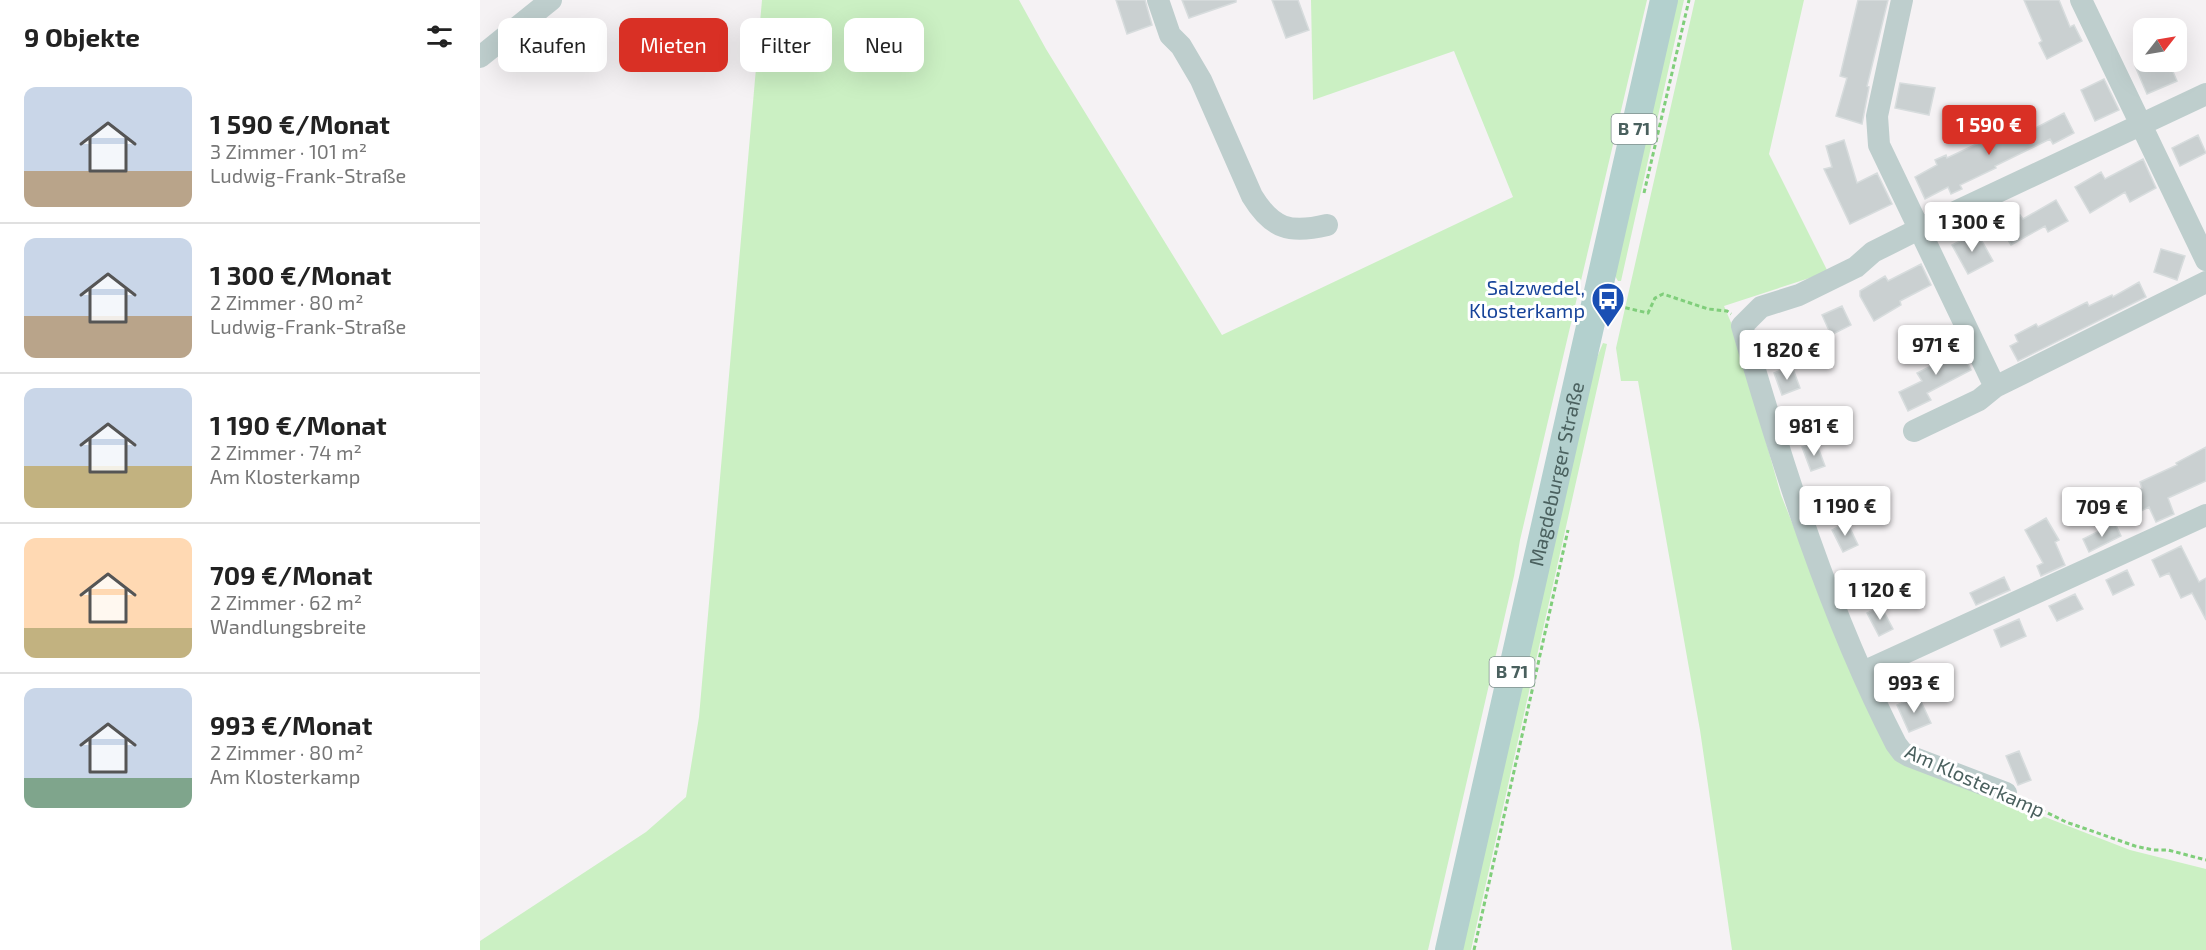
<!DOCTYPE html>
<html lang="de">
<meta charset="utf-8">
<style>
body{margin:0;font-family:"Exo 2",sans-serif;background:#f2f2f2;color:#222;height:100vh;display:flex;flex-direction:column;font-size:22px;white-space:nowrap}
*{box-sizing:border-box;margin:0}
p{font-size:20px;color:#767676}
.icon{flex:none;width:33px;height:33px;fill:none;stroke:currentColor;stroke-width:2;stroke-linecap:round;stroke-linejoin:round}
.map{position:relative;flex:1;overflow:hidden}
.sheet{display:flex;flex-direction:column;background:#fff;width:480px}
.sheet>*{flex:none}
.guide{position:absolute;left:18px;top:18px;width:570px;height:54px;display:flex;gap:12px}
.needle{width:39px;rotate:59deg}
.fabs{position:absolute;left:1653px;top:18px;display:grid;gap:12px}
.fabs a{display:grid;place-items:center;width:54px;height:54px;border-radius:12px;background:#fff;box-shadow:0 6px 24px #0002;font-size:30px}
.price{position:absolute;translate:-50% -51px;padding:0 14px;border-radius:6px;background:#fff;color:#222;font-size:20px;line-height:39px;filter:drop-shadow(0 2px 3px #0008)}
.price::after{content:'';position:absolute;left:50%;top:36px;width:18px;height:14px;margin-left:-9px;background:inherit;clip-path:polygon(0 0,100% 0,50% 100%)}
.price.selected{background:#d93025;color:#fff}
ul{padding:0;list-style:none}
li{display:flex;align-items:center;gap:18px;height:150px;padding:0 24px}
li+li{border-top:2px solid #e0e0e0}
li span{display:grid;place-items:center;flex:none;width:168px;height:120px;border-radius:12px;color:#555}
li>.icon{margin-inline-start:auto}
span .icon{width:72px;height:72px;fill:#fffc;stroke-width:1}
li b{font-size:26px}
h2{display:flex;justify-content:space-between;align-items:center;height:72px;padding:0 24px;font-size:26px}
.tag{padding:0 21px;border-radius:12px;background:#fff;box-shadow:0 6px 24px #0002;font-size:21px;line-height:54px}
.tag.selected{background:#d93025;color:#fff}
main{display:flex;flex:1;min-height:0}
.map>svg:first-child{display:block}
.green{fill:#cbf0c3}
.building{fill:#cad0d1;stroke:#d7dcdd;stroke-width:1.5}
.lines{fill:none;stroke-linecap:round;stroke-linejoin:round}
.path{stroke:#80ce7b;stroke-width:3;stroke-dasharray:4.5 3;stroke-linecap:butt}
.minor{stroke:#bececd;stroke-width:22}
.major{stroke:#b3d0ce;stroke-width:28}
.labels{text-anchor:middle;stroke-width:6;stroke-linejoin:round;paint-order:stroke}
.shield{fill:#fff;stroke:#80908e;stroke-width:1.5}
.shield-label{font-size:18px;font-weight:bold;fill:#4a605e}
.transit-label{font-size:20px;fill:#164399;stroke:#fff;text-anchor:end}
.street-label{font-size:20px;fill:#4a605e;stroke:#fff}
</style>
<main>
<section class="sheet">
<h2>9 Objekte<svg class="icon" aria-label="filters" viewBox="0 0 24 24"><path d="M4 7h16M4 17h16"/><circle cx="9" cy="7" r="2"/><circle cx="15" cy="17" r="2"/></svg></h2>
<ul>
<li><span style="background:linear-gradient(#c9d6e8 70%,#b9a48a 0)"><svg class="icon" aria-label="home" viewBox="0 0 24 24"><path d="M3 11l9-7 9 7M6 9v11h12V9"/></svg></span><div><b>1 590 €/Monat</b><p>3 Zimmer · 101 m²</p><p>Ludwig-Frank-Straße</p></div></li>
<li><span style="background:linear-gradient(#c9d6e8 65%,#b9a48a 0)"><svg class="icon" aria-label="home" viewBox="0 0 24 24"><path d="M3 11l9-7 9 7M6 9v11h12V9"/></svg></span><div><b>1 300 €/Monat</b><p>2 Zimmer · 80 m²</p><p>Ludwig-Frank-Straße</p></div></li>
<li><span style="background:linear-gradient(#c9d6e8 65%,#c2b280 0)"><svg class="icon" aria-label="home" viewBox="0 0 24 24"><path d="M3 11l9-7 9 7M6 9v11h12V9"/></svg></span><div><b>1 190 €/Monat</b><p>2 Zimmer · 74 m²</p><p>Am Klosterkamp</p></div></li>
<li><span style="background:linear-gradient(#ffd9b3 75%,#c2b280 0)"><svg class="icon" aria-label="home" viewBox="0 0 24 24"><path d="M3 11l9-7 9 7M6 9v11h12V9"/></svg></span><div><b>709 €/Monat</b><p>2 Zimmer · 62 m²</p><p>Wandlungsbreite</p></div></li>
<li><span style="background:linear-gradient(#c9d6e8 75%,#7fa58c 0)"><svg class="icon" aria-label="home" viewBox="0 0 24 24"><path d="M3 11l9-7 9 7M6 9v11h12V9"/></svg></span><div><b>993 €/Monat</b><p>2 Zimmer · 80 m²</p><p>Am Klosterkamp</p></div></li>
</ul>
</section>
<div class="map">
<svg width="1726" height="950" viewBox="0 0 1726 950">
<rect width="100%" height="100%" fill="#f5f2f4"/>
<path class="green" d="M 282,0 L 539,0 L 566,49 L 742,335 L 1033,197 L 974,51 L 833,100 L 831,0 L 1167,0 L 1040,540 L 1034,576 L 948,950 L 0,950 L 0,941 L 166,832 L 206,797 L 219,717 Z
M 1193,0 L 1204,0 L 1141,281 L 1138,281 L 1132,271 Z
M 1215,0 L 1324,0 L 1289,154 L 1348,272 L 1244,306 L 1255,332 L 1301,495 L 1344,602 L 1426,763 L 1650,850 L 1726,869 L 1726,950 L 1252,950 L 1220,730 L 1158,381 L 1141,381 L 1136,348 Z
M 1123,343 L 1127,344 L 991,950 L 981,950 L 1106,384 Z"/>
<path class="building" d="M 636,0 L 665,0 L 672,25 L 647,34 Z
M 702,0 L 756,0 L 756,2 L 709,18 Z
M 792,0 L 818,0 L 829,30 L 806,38 Z
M 1378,0 L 1408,0 L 1387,86 L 1389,87 L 1382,124 L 1356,116 L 1367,78 L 1360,76 Z
M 1544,0 L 1579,0 L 1590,27 L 1594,25 L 1602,41 L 1567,59 L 1559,43 L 1562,41 Z
M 1664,62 L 1689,62 L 1697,81 L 1667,94 L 1655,66 Z
M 1624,79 L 1639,110 L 1615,121 L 1601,90 Z
M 1420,83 L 1455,88 L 1449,115 L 1415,108 Z
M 1584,113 L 1594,133 L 1573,144 L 1570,139 L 1515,166 L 1516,168 L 1480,185 L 1482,189 L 1471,194 L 1468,187 L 1445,199 L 1435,177 L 1457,165 L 1455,160 L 1466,155 L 1467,158 L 1541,123 L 1546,133 Z
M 1718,135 L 1726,153 L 1700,166 L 1692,148 Z
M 1364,140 L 1377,183 L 1397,173 L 1412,204 L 1370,224 L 1344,169 L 1352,167 L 1346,146 Z
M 1663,159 L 1676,188 L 1650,202 L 1645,192 L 1610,213 L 1595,187 L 1621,172 L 1625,179 Z
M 1576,200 L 1588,221 L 1568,232 L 1565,226 L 1531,245 L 1520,226 L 1540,215 L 1543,219 Z
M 1497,232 L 1513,261 L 1488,274 L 1472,245 Z
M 1681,249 L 1705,256 L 1697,280 L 1674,272 Z
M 1441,264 L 1451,285 L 1420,301 L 1421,305 L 1394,321 L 1380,296 L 1380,291 L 1405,276 L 1408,281 Z
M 1659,282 L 1666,297 L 1538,361 L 1530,346 L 1538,342 L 1535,335 L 1556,324 L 1558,327 L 1607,302 L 1609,306 L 1632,295 L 1633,297 Z
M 1362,306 L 1371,325 L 1351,335 L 1342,315 Z
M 1476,340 L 1491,370 L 1447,393 L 1451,400 L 1428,411 L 1419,392 L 1442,381 L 1437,373 L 1463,360 L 1458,350 Z
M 1312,366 L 1320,388 L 1302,395 L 1294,373 Z
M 1336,442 L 1345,466 L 1331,471 L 1322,447 Z
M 1726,447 L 1726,481 L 1688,498 L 1694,514 L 1676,522 L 1669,507 L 1659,512 L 1650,493 L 1662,488 L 1660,482 L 1697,465 L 1696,463 Z
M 1566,518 L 1579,540 L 1575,542 L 1585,565 L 1561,576 L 1557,566 L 1563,563 L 1545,530 Z
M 1367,522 L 1378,545 L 1363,552 L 1352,530 Z
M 1635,523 L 1641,536 L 1609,552 L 1603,539 Z
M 1701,546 L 1719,582 L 1726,578 L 1726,620 L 1712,593 L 1701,598 L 1689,573 L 1680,577 L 1672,560 Z
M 1647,570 L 1654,585 L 1633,595 L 1626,580 Z
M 1524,577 L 1530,590 L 1496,605 L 1490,593 Z
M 1595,594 L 1603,609 L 1577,621 L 1569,606 Z
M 1401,606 L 1413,629 L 1399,636 L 1387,613 Z
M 1539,619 L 1546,636 L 1521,647 L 1514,630 Z
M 1438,695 L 1451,723 L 1429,732 L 1417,705 Z
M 1539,751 L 1551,780 L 1538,785 L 1526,756 Z"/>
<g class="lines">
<path class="path" d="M 1164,193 L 1209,0
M 1138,306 L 1168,313 L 1175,298 L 1183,294 L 1228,309 L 1247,311 L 1251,314
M 1541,800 L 1586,822 L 1655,846 L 1673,850 L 1688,850 L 1726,860
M 994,950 L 1088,530"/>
<path class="minor" d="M 678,0 L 690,35 L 701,46 L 721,80 L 772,196 C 792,229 810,234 847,225
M 1422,0 L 1397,116 L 1399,145 L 1515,387
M 1601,0 L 1726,260
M 0,57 L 71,0
M 1434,431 L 1499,400 L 1515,387 L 1726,282
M 1383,672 L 1726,515
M 1526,793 L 1429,756 L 1422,752 L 1416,744 C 1349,614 1303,467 1262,326 L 1281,307 L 1319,295 L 1376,267 L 1393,252 L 1439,229 L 1726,94"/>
<path class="major" id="s1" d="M 969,950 L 1184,0"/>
</g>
<defs>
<g id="bus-pin" transform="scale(1.725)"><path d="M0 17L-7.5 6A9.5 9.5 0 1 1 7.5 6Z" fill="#1a4fb4" stroke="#fff"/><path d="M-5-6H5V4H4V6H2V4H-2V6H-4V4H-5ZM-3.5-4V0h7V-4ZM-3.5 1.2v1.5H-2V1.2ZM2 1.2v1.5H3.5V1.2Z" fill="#fff"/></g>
</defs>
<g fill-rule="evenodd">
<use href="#bus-pin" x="1128" y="299"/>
</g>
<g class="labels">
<g class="shield">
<rect x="1131.5" y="114" width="45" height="30" rx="4.5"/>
<rect x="1009.5" y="657" width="45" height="30" rx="4.5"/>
</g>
<g class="shield-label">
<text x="1154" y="135">B 71</text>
<text x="1032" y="678">B 71</text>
</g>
<g class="transit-label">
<text x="1105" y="295">Salzwedel,<tspan x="1105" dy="23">Klosterkamp</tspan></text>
</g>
<g class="street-label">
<text dy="7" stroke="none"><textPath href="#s1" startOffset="488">Magdeburger Straße</textPath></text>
<text transform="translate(1495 781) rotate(24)" y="7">Am Klosterkamp</text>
</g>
</g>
</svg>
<div class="fabs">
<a><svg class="needle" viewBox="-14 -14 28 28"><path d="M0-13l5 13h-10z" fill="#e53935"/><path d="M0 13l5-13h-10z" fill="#767676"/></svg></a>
</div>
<b class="price selected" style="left:1509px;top:156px">1 590 €</b>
<b class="price" style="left:1492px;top:253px">1 300 €</b>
<b class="price" style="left:1456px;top:376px">971 €</b>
<b class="price" style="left:1307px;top:381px">1 820 €</b>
<b class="price" style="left:1334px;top:457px">981 €</b>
<b class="price" style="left:1365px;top:537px">1 190 €</b>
<b class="price" style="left:1622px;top:538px">709 €</b>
<b class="price" style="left:1400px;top:621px">1 120 €</b>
<b class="price" style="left:1434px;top:714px">993 €</b>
<div class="guide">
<a class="tag">Kaufen</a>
<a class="tag selected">Mieten</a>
<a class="tag">Filter</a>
<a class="tag">Neu</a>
</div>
</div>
</main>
